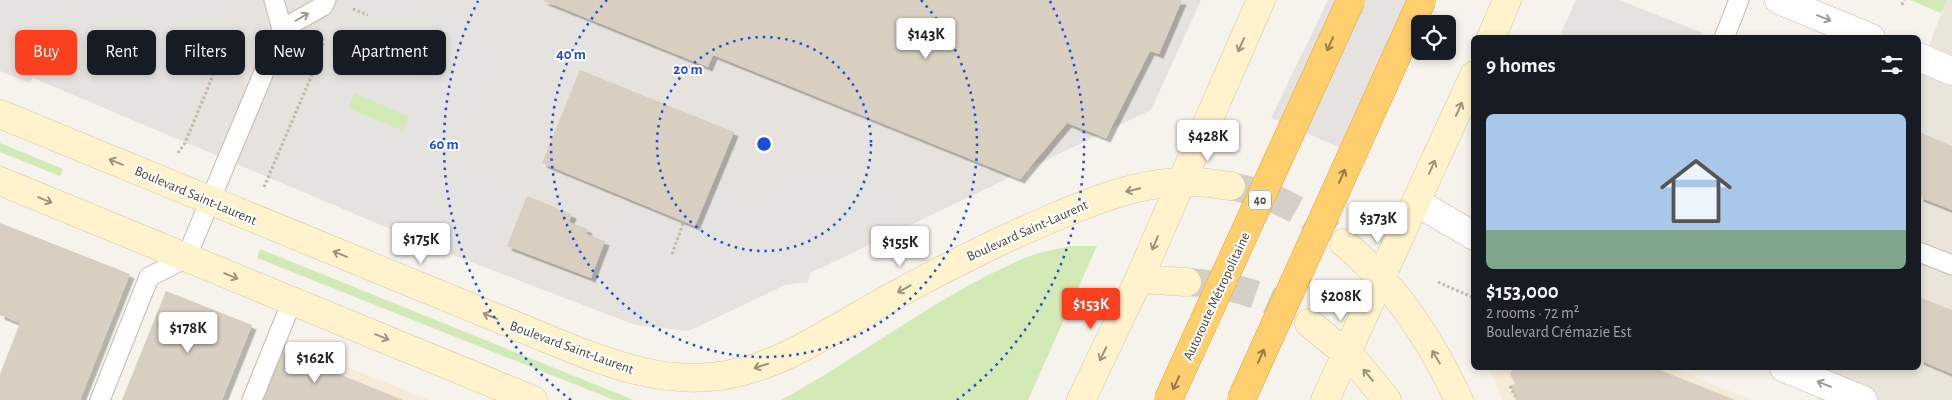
<!DOCTYPE html>
<meta charset="utf-8">
<style>
body{margin:0;font-family:"Alegreya Sans",sans-serif;background:#20242c;color:#f1f3f6;height:100vh;display:flex;flex-direction:column;font-size:19px;white-space:nowrap}
*{box-sizing:border-box;margin:0}
p{font-size:16px;color:#9ea1a6}
.icon{flex:none;width:28px;height:28px;fill:none;stroke:currentColor;stroke-width:2;stroke-linecap:round;stroke-linejoin:round}
.map{position:relative;flex:1;overflow:hidden}
.panel{position:absolute;left:1471px;top:35px;width:450px;height:335px;display:flex;flex-direction:column;background:#171b24;border-radius:8px;box-shadow:0 2px 8px #0003}
.panel>*{flex:none}
.hud{position:absolute;left:15px;top:30px;width:475px;height:45px;display:flex;gap:10px}
.fabs{position:absolute;left:1411px;top:15px;display:grid;gap:10px}
.fabs a{display:grid;place-items:center;width:45px;height:45px;border-radius:8px;background:#171b24;box-shadow:0 2px 8px #0003;font-size:25px}
.price{position:absolute;translate:-50% -42px;padding:0 11px;border-radius:5px;background:#fff;color:#222;font-size:16px;line-height:32px;filter:drop-shadow(0 1px 2px #0008)}
.price::after{content:'';position:absolute;left:50%;top:30px;width:15px;height:11px;margin-left:-8px;background:inherit;clip-path:polygon(0 0,100% 0,50% 100%)}
.price.selected{background:#fc3f1d;color:#fff}
ul{padding:0;list-style:none}
li{display:grid;align-content:center;gap:10px;height:265px;padding:0 15px}
li+li{border-top:1px solid #363941}
li span{display:grid;place-items:center;height:155px;border-radius:8px;color:#555}
li>.icon{margin-inline-start:auto}
span .icon{width:90px;height:90px;fill:#fffc;stroke-width:1}
li b{font-size:21px}
h2{display:flex;justify-content:space-between;align-items:center;height:60px;padding:0 15px;font-size:21px}
.pill{padding:0 18px;border-radius:8px;background:#171b24;box-shadow:0 2px 8px #0003;font-size:18px;line-height:45px}
.pill.selected{background:#fc3f1d;color:#fff}
.map>svg:first-child{display:block}
.residential{fill:#eae5da}
.commercial{fill:#f7ead8}
.industrial{fill:#e6e2dd}
.green{fill:#d2eab5}
.parking{fill:#e5e3e0;fill-rule:evenodd}
.building{fill:#d8cfc1;filter:url(#shadow)}
.lines{fill:none;stroke-linecap:round;stroke-linejoin:round}
.secondary-tunnel{stroke:#d4d0c8;stroke-width:28;stroke-dasharray:28 14;stroke-linecap:butt}
.service-casing{stroke:#c2bbae;stroke-width:21}
.minor-casing{stroke:#c2bbae;stroke-width:29}
.secondary-casing{stroke:#d6c79b;stroke-width:29}
.path{stroke:#c4b79f;stroke-width:3;stroke-dasharray:2.5 2.5;stroke-linecap:butt}
.service{stroke:#fff;stroke-width:19}
.minor{stroke:#fff;stroke-width:28}
.secondary{stroke:#fff3cd;stroke-width:28}
.motorway-bridge-casing{stroke:#e0a43c;stroke-width:29;stroke-linecap:butt}
.motorway-bridge{stroke:#ffcf6e;stroke-width:28}
.oneway{stroke:#9c9892}
.oneway2{stroke:#937c4e}
.oneway3{stroke:#9c937c}
.ring{fill:none;stroke:#1d4ed8;stroke-width:2.5;stroke-dasharray:2.5 5}
.labels{text-anchor:middle;stroke-width:4;stroke-linejoin:round;paint-order:stroke}
.shield{fill:#fff;stroke:#817c74;stroke-width:1}
.shield-label{font-size:12px;font-weight:bold;fill:#4b4439}
.street-label{font-size:14px;fill:#4b4439;stroke:#fff}
.centre{fill:#1d4ed8;stroke:#fff;stroke-width:2.5}
.ring-label{font-size:15px;text-anchor:middle;font-weight:bold;fill:#1d4ed8;stroke:#fff;stroke-width:4;stroke-linejoin:round;paint-order:stroke}
</style>
<div class="map">
<svg width="1952" height="400" viewBox="0 0 1952 400">
<defs>
<filter id="shadow"><feDropShadow dx="4.5" dy="4.5" stdDeviation="0" flood-color="#0004"/></filter>
</defs>
<rect width="100%" height="100%" fill="#f6f3ec"/>
<path class="residential" d="M 1947,0 L 1952,0 L 1952,400 L 1817,400 L 1831,368 L 1919,368 L 1919,70 Z"/>
<path class="commercial" d="M 286,343 L 430,400 L 262,400 Z
M 1489,368 L 1673,368 L 1752,400 L 1503,400 Z"/>
<path class="industrial" d="M 0,0 L 1201,0 L 1151,110 L 689,331 L 635,325 L 440,250 L 0,64 Z"/>
<path class="green" d="M 1910,0 L 1947,0 L 1941,13 Z
M 376,39 L 430,62 L 424,77 L 370,54 Z
M 354,93 L 409,116 L 402,131 L 348,108 Z
M 0,143 L 63,169 L 60,176 L 0,152 Z
M 1071,246 L 1097,246 L 1028,400 L 781,400 C 863,356 944,290 1030,256 C 1043,251 1057,249 1071,246 Z
M 260,249 L 634,400 L 614,400 L 257,258 Z"/>
<path class="parking" d="M 0,0 L 63,0 L 30,83 L 0,71 Z
M 78,0 L 232,0 L 177,135 L 43,80 Z
M 353,0 L 410,0 L 477,28 L 480,36 L 505,45 L 461,154 L 433,143 L 429,151 L 519,188 L 489,264 L 282,179 ZM 376,40 L 430,62 L 424,76 L 370,54 ZM 354,93 L 408,116 L 403,131 L 348,108 Z
M 1328,0 L 1435,0 L 1362,157 L 1271,118 Z
M 1576,0 L 1619,0 L 1703,33 L 1701,38 L 1559,37 Z
M 785,164 L 886,183 L 904,215 L 813,263 L 808,282 L 766,287 L 700,317 L 642,321 L 593,306 L 614,217 L 622,196 L 711,188 L 764,208 Z"/>
<path class="building" d="M 542,0 L 1182,0 L 1159,54 L 1150,51 L 1106,138 L 1067,123 L 1020,179 L 713,55 L 708,67 Z
M 580,70 L 734,132 L 695,226 L 542,163 Z
M 1919,132 L 1952,146 L 1952,210 L 1919,197 Z
M 527,196 L 572,214 L 569,222 L 588,229 L 586,234 L 605,241 L 591,278 L 507,246 Z
M 0,223 L 130,274 L 80,400 L 0,400 L 0,374 L 20,323 L 0,315 Z
M 166,291 L 252,325 L 222,400 L 122,400 Z
M 1919,297 L 1952,310 L 1952,374 L 1919,360 Z
M 282,351 L 403,400 L 261,400 Z
M 1513,368 L 1655,368 L 1735,400 L 1517,400 L 1510,386 L 1515,384 L 1510,374 Z"/>
<g class="lines">
<path class="secondary-tunnel" d="M 1231,186 C 1278,196 1307,213 1344,243
M 1187,282 C 1236,285 1268,295 1309,323"/>
<g class="service-casing">
<path id="service" d="M 282,29 L 323,6 L 326,0
M 1724,38 L 1739,0
M 1919,252 L 1952,265
M 100,400 L 149,277 L 186,258 L 282,29 L 274,0
M 252,400 L 292,301"/>
</g>
<g class="minor-casing">
<path id="minor" d="M 1779,0 L 1871,38
M 1919,57 L 1952,71
M 1416,202 L 1474,236
M 1784,368 L 1863,400"/>
</g>
<g class="secondary-casing">
<path id="secondary" d="M 1491,38 L 1507,0
M 0,114 L 570,348 C 616,366 660,381 709,377 C 767,373 816,340 865,312 C 925,278 984,247 1048,220 C 1090,202 1135,183 1182,182 C 1198,181 1215,184 1231,186
M 0,181 L 533,400
M 1344,243 C 1394,284 1432,342 1459,400
M 1139,279 L 1187,282
M 1309,323 L 1355,361 L 1387,400
M 1081,400 L 1139,279 L 1261,0
M 1325,400 L 1474,75"/>
</g>
<path class="path" d="M 1902,5 L 1904,0
M 353,9 L 368,15
M 323,38 L 323,47
M 178,153 L 185,143 L 231,32
M 264,187 L 314,70
M 672,254 L 684,221
M 1438,282 L 1474,298
M 1510,386 L 1517,400"/>
<use href="#service" class="service"/>
<use href="#minor" class="minor"/>
<use href="#secondary" class="secondary"/>
<g class="motorway-bridge-casing">
<path id="motorway-bridge" d="M 1168,400 L 1351,0
M 1241,400 L 1422,0"/>
</g>
<use href="#motorway-bridge" class="motorway-bridge"/>
</g>
<defs><path id="oneway-shaft" d="M-6 0H5M1.5-3L5.5 0L1.5 3" fill="none" stroke-width="1.6" stroke-linecap="round" stroke-linejoin="round" transform="scale(1.25)"/></defs>
<g class="oneway">
<use href="#oneway-shaft" transform="translate(302 17) rotate(-30)"/>
<use href="#oneway-shaft" transform="translate(1824 18) rotate(22)"/>
<use href="#oneway-shaft" transform="translate(1824 384) rotate(-158)"/>
</g>
<g class="oneway2">
<use href="#oneway-shaft" transform="translate(1330 44) rotate(114)"/>
<use href="#oneway-shaft" transform="translate(1342 176) rotate(-66)"/>
<use href="#oneway-shaft" transform="translate(1261 356) rotate(-66)"/>
<use href="#oneway-shaft" transform="translate(1176 383) rotate(115)"/>
</g>
<g class="oneway3">
<use href="#oneway-shaft" transform="translate(1241 45) rotate(114)"/>
<use href="#oneway-shaft" transform="translate(1459 109) rotate(-66)"/>
<use href="#oneway-shaft" transform="translate(116 162) rotate(-158)"/>
<use href="#oneway-shaft" transform="translate(1432 167) rotate(-66)"/>
<use href="#oneway-shaft" transform="translate(1133 190) rotate(167)"/>
<use href="#oneway-shaft" transform="translate(45 200) rotate(22)"/>
<use href="#oneway-shaft" transform="translate(1155 243) rotate(113)"/>
<use href="#oneway-shaft" transform="translate(340 254) rotate(-158)"/>
<use href="#oneway-shaft" transform="translate(231 276) rotate(22)"/>
<use href="#oneway-shaft" transform="translate(904 289) rotate(151)"/>
<use href="#oneway-shaft" transform="translate(490 316) rotate(-158)"/>
<use href="#oneway-shaft" transform="translate(382 337) rotate(22)"/>
<use href="#oneway-shaft" transform="translate(1103 354) rotate(116)"/>
<use href="#oneway-shaft" transform="translate(1436 357) rotate(-121)"/>
<use href="#oneway-shaft" transform="translate(761 366) rotate(162)"/>
<use href="#oneway-shaft" transform="translate(1368 375) rotate(-130)"/>
</g>
<g class="ring">
<circle cx="764" cy="144" r="107"/>
<path d="M921 0A213 213 0 1 1 607 0"/>
<path d="M571 400A320 320 0 0 1 478 1M1050 1A320 320 0 0 1 957 400"/>
</g>
<g class="labels">
<rect class="shield" x="1249" y="190.5" width="22" height="19" rx="4"/>
<g class="shield-label">
<text x="1260" y="204">40</text>
</g>
<g class="street-label">
<text transform="translate(196 195) rotate(23)" y="5">Boulevard Saint-Laurent</text>
<text transform="translate(1027 230) rotate(-24)" y="5">Boulevard Saint-Laurent</text>
<text transform="translate(1216 296) rotate(-65)" y="5">Autoroute Métropolitaine</text>
<text transform="translate(572 347) rotate(20)" y="5">Boulevard Saint-Laurent</text>
</g>
</g>
<circle cx="764" cy="144" r="8" class="centre"/>
<g class="ring-label">
<text x="571" y="59">40 m</text>
<text x="688" y="74">20 m</text>
<text x="444" y="149">60 m</text>
</g>
</svg>
<div class="fabs">
<a><svg class="icon" aria-label="locate" viewBox="0 0 24 24"><circle cx="12" cy="12" r="6"/><path d="M12 2v4M12 18v4M2 12h4M18 12h4"/></svg></a>
</div>
<b class="price" style="left:926px;top:60px">$143K</b>
<b class="price" style="left:1208px;top:162px">$428K</b>
<b class="price" style="left:1378px;top:244px">$373K</b>
<b class="price" style="left:421px;top:265px">$175K</b>
<b class="price" style="left:900px;top:268px">$155K</b>
<b class="price" style="left:1341px;top:322px">$208K</b>
<b class="price selected" style="left:1091px;top:330px">$153K</b>
<b class="price" style="left:188px;top:354px">$178K</b>
<b class="price" style="left:315px;top:384px">$162K</b>
<div class="hud">
<a class="pill selected">Buy</a>
<a class="pill">Rent</a>
<a class="pill">Filters</a>
<a class="pill">New</a>
<a class="pill">Apartment</a>
</div>
<section class="panel">
<h2>9 homes<svg class="icon" aria-label="filters" viewBox="0 0 24 24"><path d="M4 7h16M4 17h16"/><circle cx="9" cy="7" r="2"/><circle cx="15" cy="17" r="2"/></svg></h2>
<ul>
<li><span style="background:linear-gradient(#a9c7e8 75%,#7fa58c 0)"><svg class="icon" aria-label="home" viewBox="0 0 24 24"><path d="M3 11l9-7 9 7M6 9v11h12V9"/></svg></span><div><b>$153,000</b><p>2 rooms · 72 m²</p><p>Boulevard Crémazie Est</p></div></li>
</ul>
</section>
</div>
